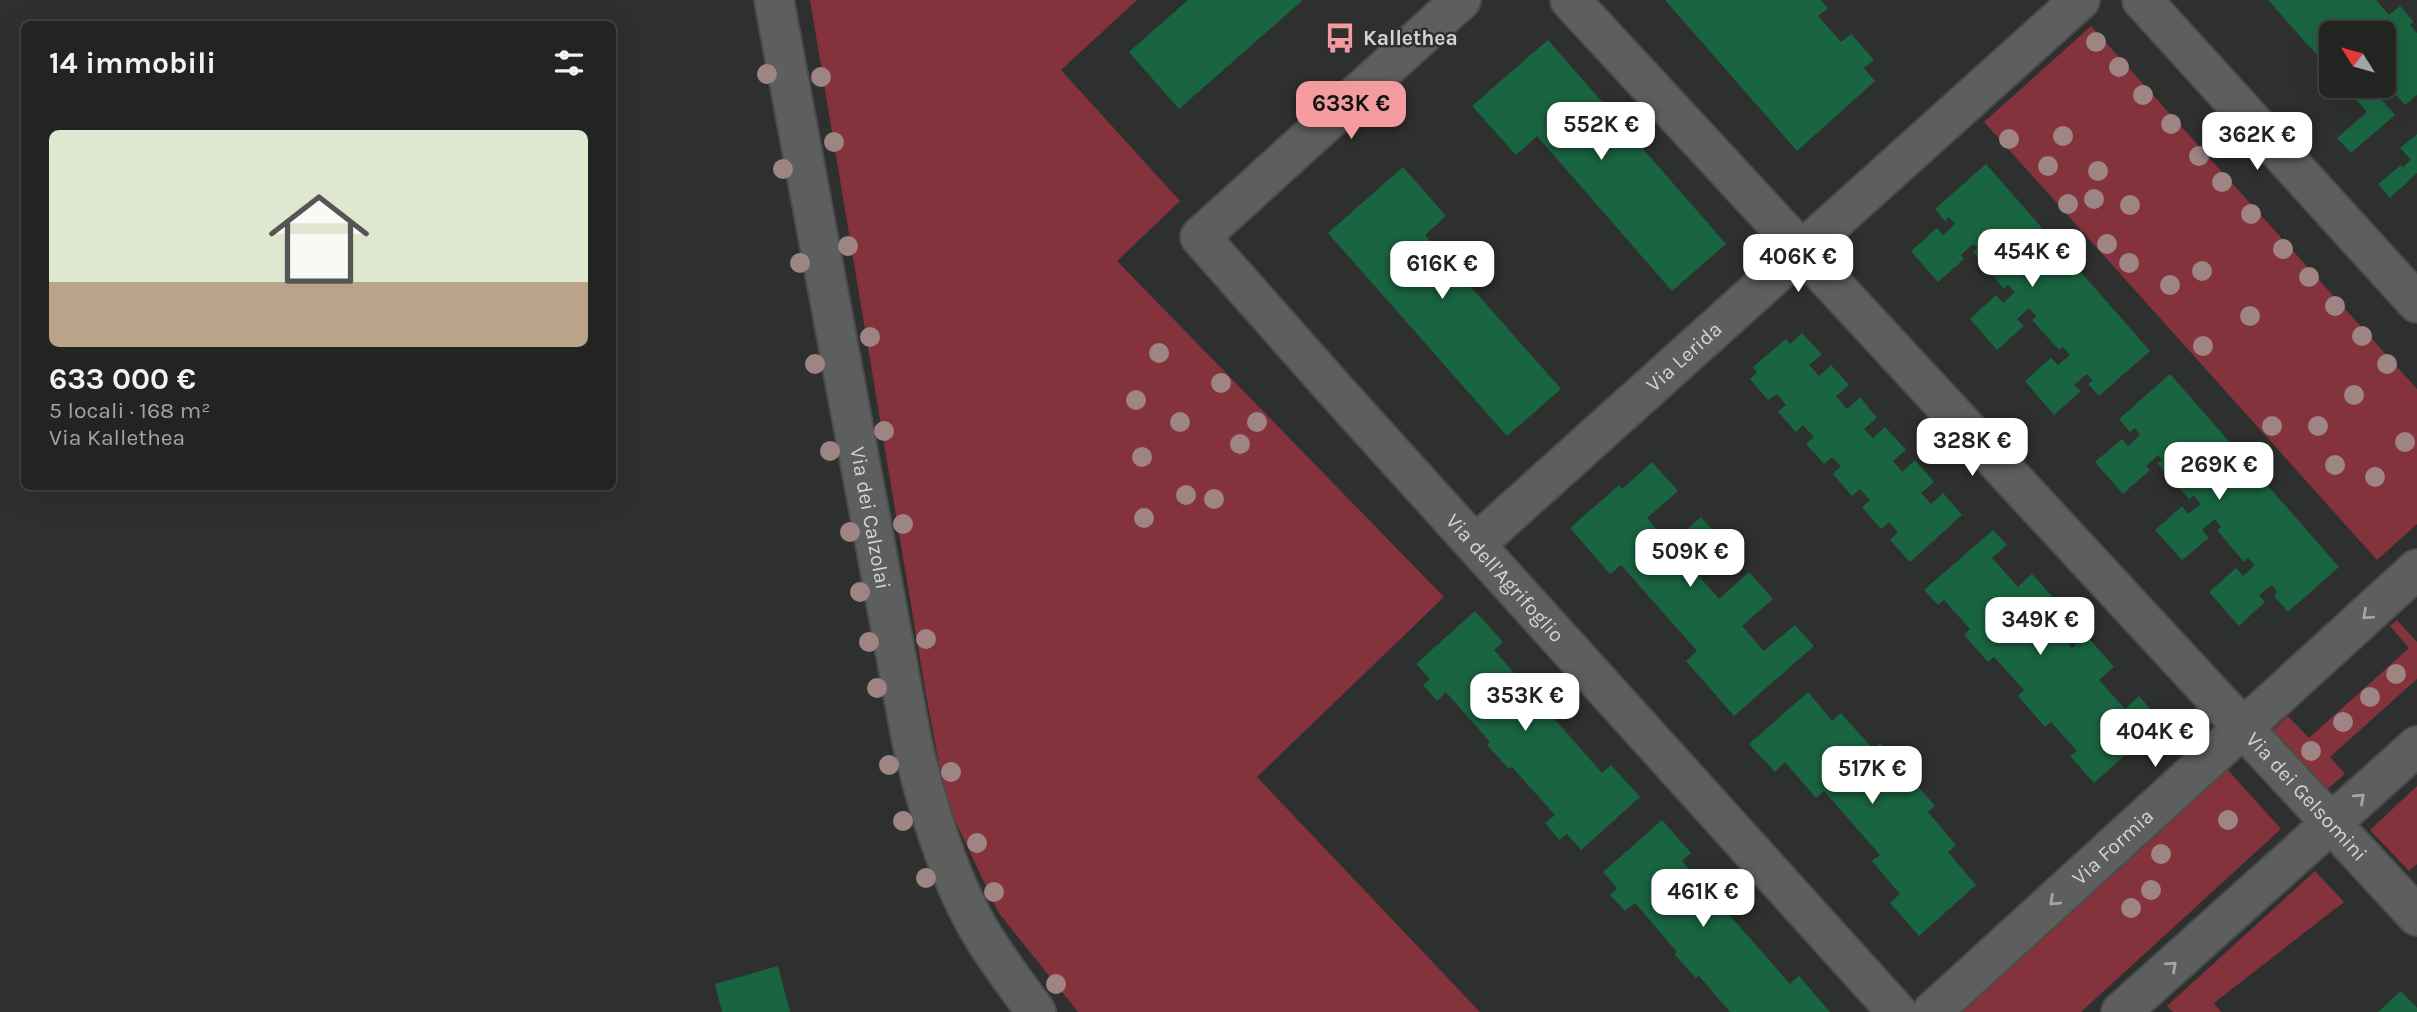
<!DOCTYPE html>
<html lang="it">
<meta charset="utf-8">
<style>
body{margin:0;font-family:Karla,sans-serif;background:#2e302f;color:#f1f3f6;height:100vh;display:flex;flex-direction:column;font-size:26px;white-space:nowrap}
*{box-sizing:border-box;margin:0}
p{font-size:23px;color:#a2a4a5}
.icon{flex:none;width:38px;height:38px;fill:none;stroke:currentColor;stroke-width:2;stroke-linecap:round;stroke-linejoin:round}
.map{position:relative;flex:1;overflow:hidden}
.drawer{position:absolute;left:21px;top:21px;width:595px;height:469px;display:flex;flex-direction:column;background:#222422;border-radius:10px;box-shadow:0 7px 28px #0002,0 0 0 2px #3f4140}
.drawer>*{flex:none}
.needle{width:46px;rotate:307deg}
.controls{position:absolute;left:2319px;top:21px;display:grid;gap:14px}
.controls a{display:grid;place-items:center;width:77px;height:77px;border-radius:10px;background:#222422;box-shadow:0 7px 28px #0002,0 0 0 2px #3f4140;font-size:35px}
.price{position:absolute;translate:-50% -60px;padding:0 16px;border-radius:14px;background:#fff;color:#222;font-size:23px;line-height:46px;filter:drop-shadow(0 2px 4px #0008)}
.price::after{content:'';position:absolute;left:50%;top:42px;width:21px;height:16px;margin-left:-10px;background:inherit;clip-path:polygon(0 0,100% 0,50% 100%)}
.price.active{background:#f49b9f;color:#111}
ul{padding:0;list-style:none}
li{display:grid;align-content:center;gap:14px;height:371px;padding:0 28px}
li span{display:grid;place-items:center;height:217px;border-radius:10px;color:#555}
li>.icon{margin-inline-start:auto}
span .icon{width:126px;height:126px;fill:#fffc;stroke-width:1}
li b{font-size:30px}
h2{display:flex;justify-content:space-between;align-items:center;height:84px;padding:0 28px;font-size:30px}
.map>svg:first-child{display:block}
.green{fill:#84323b}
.building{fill:#1a6541}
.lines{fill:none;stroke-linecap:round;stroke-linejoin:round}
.minor-casing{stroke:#4a4d4b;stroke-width:42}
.minor{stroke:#5d5f5e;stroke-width:38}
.tree{fill:#9f8484}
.oneway{stroke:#a4a5a4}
.labels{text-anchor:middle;stroke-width:5;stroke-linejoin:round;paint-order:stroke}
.poi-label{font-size:21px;font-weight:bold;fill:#d3d4d3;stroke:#2d302e;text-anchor:start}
.street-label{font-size:21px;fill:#d3d4d3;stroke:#2d302e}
</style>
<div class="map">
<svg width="2417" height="1012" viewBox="0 0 2417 1012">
<rect width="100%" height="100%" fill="#2d302e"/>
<path class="green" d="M 810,0 L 1137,0 L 1061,70 L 1180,201 L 1117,261 L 1444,597 L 1257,777 L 1480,1012 L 1078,1012 L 998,912 L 946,801 L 926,695 Z
M 2091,26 L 2417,389 L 2417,524 L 2377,560 L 1984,122 Z
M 2397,620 L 2417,642 L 2417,679 L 2330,757 L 2345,774 L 2326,790 L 2272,731 L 2288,716 L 2309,738 L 2409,648 L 2390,626 Z
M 2227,769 L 2281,829 L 2081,1012 L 1962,1012 Z
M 2417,786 L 2417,864 L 2409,871 L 2370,830 Z
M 2315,871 L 2344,902 L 2214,1003 L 2221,1012 L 2173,1012 L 2167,1006 Z"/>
<path class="building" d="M 1188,0 L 1303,0 L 1179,109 L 1129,52 Z
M 1665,0 L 1821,0 L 1828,8 L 1818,16 L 1841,42 L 1851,34 L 1874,60 L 1864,68 L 1875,81 L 1797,151 Z
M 2268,0 L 2376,0 L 2389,15 L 2400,6 L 2414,22 L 2410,25 L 2417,33 L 2417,95 L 2405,105 L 2392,91 L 2382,100 L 2395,115 L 2351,153 L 2337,138 L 2367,112 L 2344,86 L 2384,86 L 2384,33 L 2331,33 L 2331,71 Z
M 1548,40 L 1726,244 L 1672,291 L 1537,136 L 1516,155 L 1472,106 Z
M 2417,134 L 2417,173 L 2390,198 L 2378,184 L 2401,165 L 2403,167 L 2411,160 L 2400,148 Z
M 1986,164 L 2150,351 L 2099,396 L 2088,384 L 2093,381 L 2087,374 L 2074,385 L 2081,391 L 2054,415 L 2025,381 L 2051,358 L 2058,365 L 2070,355 L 2063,347 L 2059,350 L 2032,320 L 2036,316 L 2029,308 L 2017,319 L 2024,326 L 1997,350 L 1970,319 L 1996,295 L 2003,303 L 2015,292 L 2008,285 L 2004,289 L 1973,252 L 1977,248 L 1973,244 L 1961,255 L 1964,259 L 1938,282 L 1911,251 L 1937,228 L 1943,235 L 1955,224 L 1949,217 L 1945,221 L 1935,209 Z
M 1403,167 L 1446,216 L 1425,235 L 1561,389 L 1507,436 L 1328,233 Z
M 1802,333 L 1822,354 L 1809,365 L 1819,376 L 1831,365 L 1849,385 L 1836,396 L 1847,409 L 1860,397 L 1877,418 L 1864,429 L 1873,438 L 1885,427 L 1906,450 L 1893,461 L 1902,472 L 1915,460 L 1934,482 L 1921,493 L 1931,504 L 1943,493 L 1962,515 L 1910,562 L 1890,540 L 1898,532 L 1889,522 L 1881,529 L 1862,507 L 1870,500 L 1860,489 L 1852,496 L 1833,474 L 1841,466 L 1832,457 L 1824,464 L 1806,444 L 1814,437 L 1803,425 L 1796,432 L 1778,412 L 1786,405 L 1777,394 L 1768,400 L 1750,379 L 1757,372 L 1753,367 L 1786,339 L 1790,344 Z
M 2170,374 L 2339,567 L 2288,612 L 2274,596 L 2277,592 L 2272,585 L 2259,595 L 2265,602 L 2239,626 L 2209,592 L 2236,568 L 2243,576 L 2255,565 L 2248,558 L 2244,562 L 2217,530 L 2221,527 L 2215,519 L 2202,530 L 2209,538 L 2182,560 L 2155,530 L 2182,506 L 2188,514 L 2201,504 L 2194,496 L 2189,499 L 2157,463 L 2162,460 L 2158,455 L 2146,466 L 2150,470 L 2123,494 L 2095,462 L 2122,439 L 2128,446 L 2140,435 L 2135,428 L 2130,432 L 2119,419 Z
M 1652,462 L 1678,491 L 1647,518 L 1670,544 L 1701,517 L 1726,546 L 1696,573 L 1719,599 L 1749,572 L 1773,599 L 1742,626 L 1764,651 L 1795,625 L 1814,646 L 1734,716 L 1686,661 L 1697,651 L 1621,565 L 1610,574 L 1570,528 L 1619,485 L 1622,489 Z
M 1993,530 L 2007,545 L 1992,558 L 2018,587 L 2032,574 L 2057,602 L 2043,615 L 2072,648 L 2086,635 L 2114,667 L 2099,680 L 2125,709 L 2139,696 L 2154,713 L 2125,739 L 2133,748 L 2094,783 L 2070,756 L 2077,751 L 2051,722 L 2045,727 L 2018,696 L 2024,690 L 1994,657 L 1988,662 L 1964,635 L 1970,629 L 1944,600 L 1938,605 L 1924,590 Z
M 1475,611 L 1503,642 L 1494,650 L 1602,773 L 1611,765 L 1640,797 L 1581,850 L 1567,834 L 1559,840 L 1545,823 L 1555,815 L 1512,767 L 1509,769 L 1487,745 L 1490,742 L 1446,692 L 1437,701 L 1423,685 L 1430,679 L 1416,664 Z
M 1808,692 L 1832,721 L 1841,713 L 1873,749 L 1880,743 L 1935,806 L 1928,812 L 1956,845 L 1948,852 L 1976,885 L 1919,936 L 1890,903 L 1900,894 L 1872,861 L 1880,855 L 1824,791 L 1816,798 L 1785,762 L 1775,772 L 1749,744 Z
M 1662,820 L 1691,853 L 1682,861 L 1790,984 L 1799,976 L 1830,1012 L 1730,1012 L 1699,976 L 1696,978 L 1674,954 L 1677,952 L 1635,903 L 1625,911 L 1610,895 L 1617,888 L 1603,872 Z
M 778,966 L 790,1012 L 722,1012 L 715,984 Z
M 2401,991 L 2417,1008 L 2417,1012 L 2378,1012 Z"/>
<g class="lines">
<g class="minor-casing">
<g id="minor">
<path id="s1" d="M 774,0 L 912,742 C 925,798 941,853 966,905 C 984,943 1011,977 1036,1012"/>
<path id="s2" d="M 1461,0 L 1200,237 L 1337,392 L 1897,1012"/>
<path id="s3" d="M 1570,0 L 2417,916"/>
<path d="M 2142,0 L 2417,303"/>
<path id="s4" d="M 1476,544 L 2080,0"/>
<path id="s5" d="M 1932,1012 L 2417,569"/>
<path d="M 2121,1012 L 2417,746"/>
</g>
</g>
<use href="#minor" class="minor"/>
</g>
<g class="tree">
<circle cx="2096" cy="42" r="10"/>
<circle cx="2119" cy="67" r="10"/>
<circle cx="767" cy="74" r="10"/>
<circle cx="821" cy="77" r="10"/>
<circle cx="2143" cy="95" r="10"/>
<circle cx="2171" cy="124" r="10"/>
<circle cx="2063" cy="136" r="10"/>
<circle cx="2009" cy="139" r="10"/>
<circle cx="834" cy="142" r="10"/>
<circle cx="2199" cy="156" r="10"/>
<circle cx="2048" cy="166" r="10"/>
<circle cx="783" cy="169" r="10"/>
<circle cx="2098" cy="171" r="10"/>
<circle cx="2222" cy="182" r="10"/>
<circle cx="2094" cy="199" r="10"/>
<circle cx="2068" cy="204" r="10"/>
<circle cx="2130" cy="205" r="10"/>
<circle cx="2251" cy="214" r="10"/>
<circle cx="2107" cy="244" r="10"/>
<circle cx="848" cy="246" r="10"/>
<circle cx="2283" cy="249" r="10"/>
<circle cx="800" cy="263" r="10"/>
<circle cx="2129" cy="263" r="10"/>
<circle cx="2202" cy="271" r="10"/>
<circle cx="2309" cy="277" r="10"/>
<circle cx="2170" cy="285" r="10"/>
<circle cx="2335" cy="306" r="10"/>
<circle cx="2250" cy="316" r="10"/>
<circle cx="2362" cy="336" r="10"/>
<circle cx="870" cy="337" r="10"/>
<circle cx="2203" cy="346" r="10"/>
<circle cx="1159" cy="353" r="10"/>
<circle cx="815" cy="364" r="10"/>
<circle cx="2387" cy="364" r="10"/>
<circle cx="1221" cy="383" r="10"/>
<circle cx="2354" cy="395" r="10"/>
<circle cx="1136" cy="400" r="10"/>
<circle cx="1180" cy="422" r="10"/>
<circle cx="1257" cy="422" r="10"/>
<circle cx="2272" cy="426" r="10"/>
<circle cx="2318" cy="426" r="10"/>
<circle cx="884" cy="431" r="10"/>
<circle cx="2405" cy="442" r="10"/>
<circle cx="1240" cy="444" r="10"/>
<circle cx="830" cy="451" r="10"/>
<circle cx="1142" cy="457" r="10"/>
<circle cx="2335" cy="465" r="10"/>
<circle cx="2375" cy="477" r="10"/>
<circle cx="1186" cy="495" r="10"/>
<circle cx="1214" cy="499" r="10"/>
<circle cx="1144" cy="518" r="10"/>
<circle cx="903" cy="524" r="10"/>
<circle cx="850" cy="532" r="10"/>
<circle cx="860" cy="592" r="10"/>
<circle cx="926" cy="639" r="10"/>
<circle cx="869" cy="642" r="10"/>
<circle cx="2396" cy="674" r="10"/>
<circle cx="877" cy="688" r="10"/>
<circle cx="2370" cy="697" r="10"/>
<circle cx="2343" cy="722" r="10"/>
<circle cx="2311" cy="751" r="10"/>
<circle cx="889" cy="765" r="10"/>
<circle cx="951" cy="772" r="10"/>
<circle cx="2228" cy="820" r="10"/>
<circle cx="903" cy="821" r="10"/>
<circle cx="977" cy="843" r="10"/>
<circle cx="2161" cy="854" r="10"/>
<circle cx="926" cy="878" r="10"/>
<circle cx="2151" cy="890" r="10"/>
<circle cx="994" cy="892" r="10"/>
<circle cx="2131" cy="908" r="10"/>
<circle cx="1056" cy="984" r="10"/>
</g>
<defs><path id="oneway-chevron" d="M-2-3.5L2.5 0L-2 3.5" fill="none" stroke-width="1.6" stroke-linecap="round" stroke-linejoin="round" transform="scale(1.75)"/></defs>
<g class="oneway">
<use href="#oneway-chevron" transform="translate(2367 615) rotate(138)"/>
<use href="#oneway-chevron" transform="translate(2360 798) rotate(-42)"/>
<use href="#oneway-chevron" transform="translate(2054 901) rotate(138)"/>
<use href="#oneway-chevron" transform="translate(2172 966) rotate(-42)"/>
</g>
<defs>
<g id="bus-bare" transform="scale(2.415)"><path d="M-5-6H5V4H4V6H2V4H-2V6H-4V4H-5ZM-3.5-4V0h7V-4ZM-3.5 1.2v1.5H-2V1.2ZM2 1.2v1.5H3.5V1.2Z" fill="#f49b9f" stroke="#2d302e" stroke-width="2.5" paint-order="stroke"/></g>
</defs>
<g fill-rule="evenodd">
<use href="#bus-bare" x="1340" y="38"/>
</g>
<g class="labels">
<g class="poi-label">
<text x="1363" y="45">Kallethea</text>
</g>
<g class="street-label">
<text dy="7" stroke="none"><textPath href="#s4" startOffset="280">Via Lerida</textPath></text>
<text dy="7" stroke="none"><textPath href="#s1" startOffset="527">Via dei Calzolai</textPath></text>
<text dy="7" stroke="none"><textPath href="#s2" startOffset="810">Via dell'Agrifoglio</textPath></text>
<text dy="7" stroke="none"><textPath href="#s3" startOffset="1085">Via dei Gelsomini</textPath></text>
<text dy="7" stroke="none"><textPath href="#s5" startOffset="245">Via Formia</textPath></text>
</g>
</g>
</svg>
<div class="controls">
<a><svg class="needle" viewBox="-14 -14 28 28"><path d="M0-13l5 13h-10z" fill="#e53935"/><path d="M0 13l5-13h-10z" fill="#a2a4a5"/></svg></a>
</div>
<b class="price active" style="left:1351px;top:141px">633K €</b>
<b class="price" style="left:1601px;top:162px">552K €</b>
<b class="price" style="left:2257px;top:172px">362K €</b>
<b class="price" style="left:2032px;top:289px">454K €</b>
<b class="price" style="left:1798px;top:294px">406K €</b>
<b class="price" style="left:1442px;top:301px">616K €</b>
<b class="price" style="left:1972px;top:478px">328K €</b>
<b class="price" style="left:2219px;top:502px">269K €</b>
<b class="price" style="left:1690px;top:589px">509K €</b>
<b class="price" style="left:2040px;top:657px">349K €</b>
<b class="price" style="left:1525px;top:733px">353K €</b>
<b class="price" style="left:2155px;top:769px">404K €</b>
<b class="price" style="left:1872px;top:806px">517K €</b>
<b class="price" style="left:1703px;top:929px">461K €</b>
<section class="drawer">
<h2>14 immobili<svg class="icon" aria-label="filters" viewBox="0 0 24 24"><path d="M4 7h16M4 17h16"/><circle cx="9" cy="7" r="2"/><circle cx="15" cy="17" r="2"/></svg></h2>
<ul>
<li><span style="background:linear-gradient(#dfe7d0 70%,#b9a48a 0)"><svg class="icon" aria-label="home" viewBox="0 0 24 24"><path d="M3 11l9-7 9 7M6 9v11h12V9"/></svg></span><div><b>633 000 €</b><p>5 locali · 168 m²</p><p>Via Kallethea</p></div></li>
</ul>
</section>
</div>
